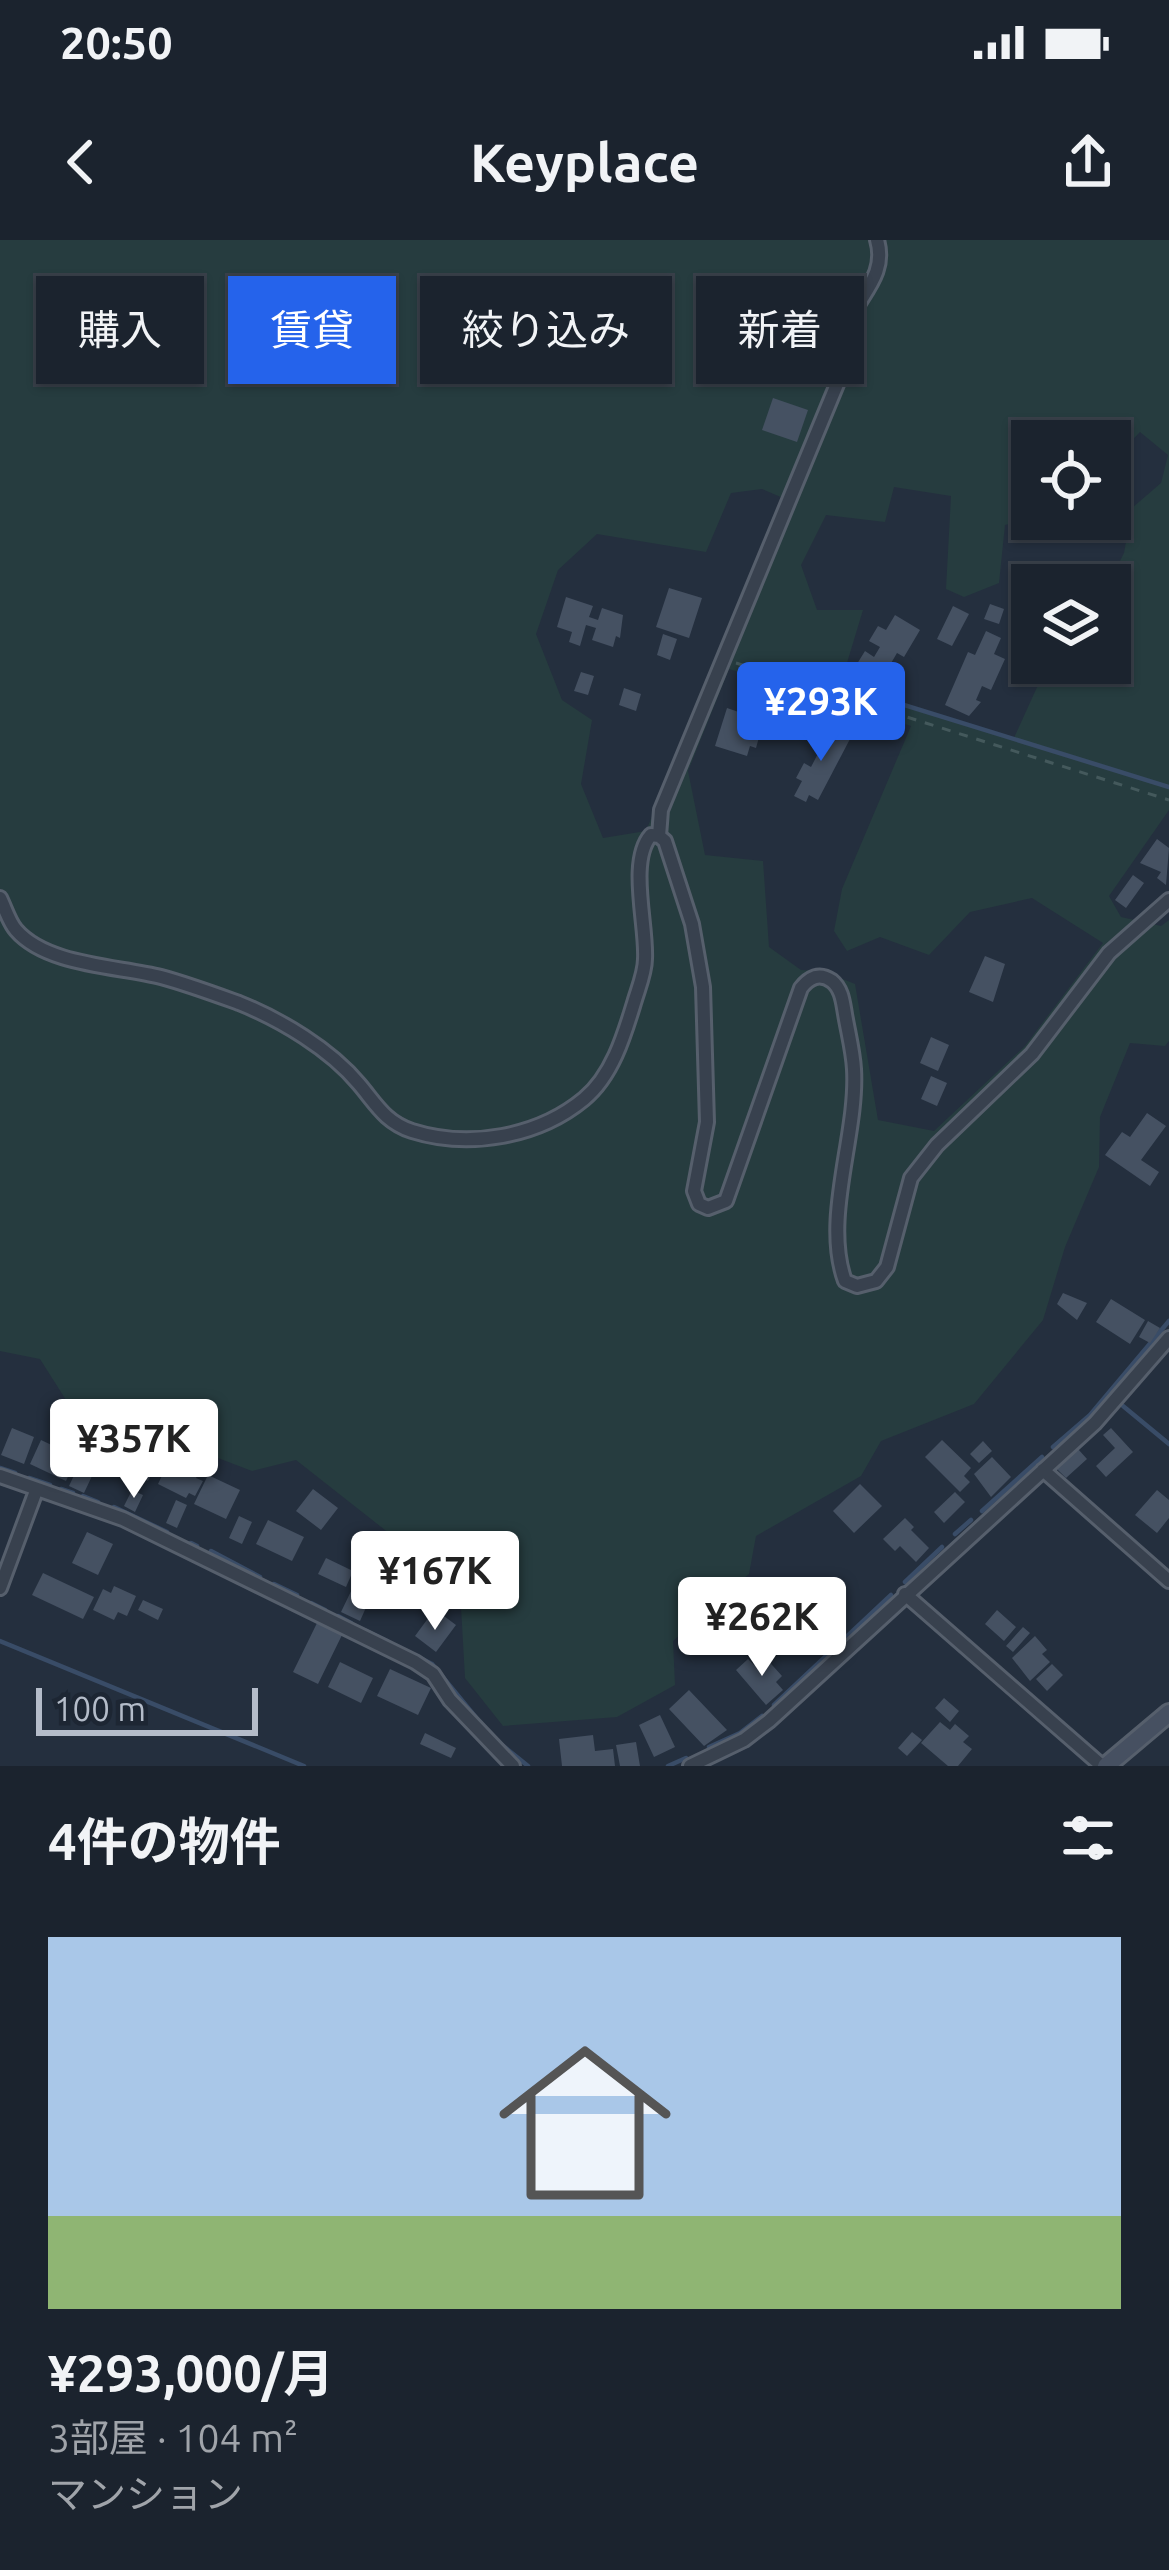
<!DOCTYPE html>
<html lang="ja">
<meta charset="utf-8">
<style>
body{margin:0;font-family:Ubuntu,"Noto Sans JP",sans-serif;background:#282f3a;color:#f1f3f6;height:100vh;display:flex;flex-direction:column;font-size:45px;white-space:nowrap}
*{box-sizing:border-box;margin:0}
p{font-size:39px;color:#a0a4aa}
.icon{flex:none;width:66px;height:66px;fill:none;stroke:currentColor;stroke-width:2;stroke-linecap:round;stroke-linejoin:round}
.map{position:relative;height:1526px;overflow:hidden}
.drawer{display:flex;flex-direction:column;background:#1b232e;flex:1}
.drawer>*{flex:none}
.guide{position:absolute;left:36px;top:36px;width:1098px;height:108px;display:flex;gap:24px}
.fabs{position:absolute;left:1011px;top:180px;display:grid;gap:24px}
.fabs a{display:grid;place-items:center;width:120px;height:120px;border-radius:0px;background:#1b232e;box-shadow:0 3px 9px #0004,0 0 0 3px #39404a;font-size:60px}
.scale{position:absolute;left:36px;bottom:30px;width:222px;box-sizing:border-box;padding-left:12px;border:6px solid #b4bcc9;border-top:0;font-size:33px;line-height:42px;white-space:nowrap;color:#b4bcc9;-webkit-text-stroke:9px #1d2633;paint-order:stroke}
.price{position:absolute;translate:-50% -102px;padding:0 27px;border-radius:12px;background:#fff;color:#222;font-size:39px;line-height:78px;filter:drop-shadow(0 3px 6px #0008)}
.price::after{content:'';position:absolute;left:50%;top:72px;width:36px;height:27px;margin-left:-18px;background:inherit;clip-path:polygon(0 0,100% 0,50% 100%)}
.price.active{background:#2563eb;color:#fff}
ul{padding:0;list-style:none}
li{display:grid;align-content:center;gap:24px;height:636px;padding:0 48px}
li span{display:grid;place-items:center;height:372px;border-radius:0px;color:#555}
li>.icon{margin-inline-start:auto}
span .icon{width:216px;height:216px;fill:#fffc;stroke-width:1}
li b{font-size:51px}
h2{display:flex;justify-content:space-between;align-items:center;height:144px;padding:0 48px;font-size:51px}
.pill{padding:0 42px;border-radius:0px;background:#1b232e;box-shadow:0 3px 9px #0004,0 0 0 3px #39404a;font-size:42px;line-height:108px}
.pill.active{background:#2563eb;color:#fff}
.status{display:flex;justify-content:space-between;align-items:center;height:84px;padding:0 60px;background:#1b232e;direction:ltr}
.status svg{height:33px;fill:currentColor}
header{display:flex;justify-content:space-between;align-items:center;height:156px;padding:0 48px;background:#1b232e;font-size:54px;font-weight:600}
.map>svg:first-child{display:block}
.green{fill:#263c3f;fill-rule:evenodd}
.lines{fill:none;stroke-linecap:round;stroke-linejoin:round}
.stream{stroke:#394c67;stroke-width:4.5}
.building{fill:#455162}
.minor-casing{stroke:#565f6c;stroke-width:18}
.secondary-casing{stroke:#565f6c;stroke-width:22}
.path{stroke:#44595c;stroke-width:3;stroke-dasharray:9 9;stroke-linecap:butt}
.minor{stroke:#38414e;stroke-width:12}
.secondary{stroke:#465061;stroke-width:16}
</style>
<div class="status"><b>20:50</b><svg viewBox="0 0 49 12"><path d="M0 12V9h3v3zM5 12V6h3v6zM10 12V3h3v9zM15 12V0h3v12zM26 1h20v11H26zM47 4h2v5h-2z"/></svg></div>
<header><svg class="icon" aria-label="back" viewBox="0 0 24 24"><path d="M15 5l-7 7 7 7"/></svg>Keyplace<svg class="icon" aria-label="share" viewBox="0 0 24 24"><path d="M12 15V3M7 8l5-5 5 5M5 13v7h14v-7"/></svg></header>
<div class="map">
<svg width="1169" height="1526" viewBox="0 0 1169 1526">
<rect width="100%" height="100%" fill="#242f3e"/>
<path class="green" d="M 0,0 L 1169,0 L 1169,570 L 1109,656 L 1121,677 L 1161,686 L 1169,680 L 1169,801 L 1165,806 L 1130,803 L 1100,877 L 1099,927 L 1065,1007 L 1043,1080 L 974,1164 L 881,1201 L 861,1236 L 756,1296 L 749,1334 L 673,1401 L 675,1445 L 617,1477 L 503,1486 L 465,1438 L 460,1349 L 296,1220 L 252,1231 L 66,1160 L 40,1119 L 0,1111 ZM 1140,192 L 1168,215 L 1161,243 L 1132,268 L 1124,313 L 1108,345 L 1110,423 L 1048,423 L 1013,500 L 840,446 L 863,370 L 817,370 L 801,325 L 826,275 L 885,282 L 894,247 L 951,256 L 946,349 L 964,357 L 999,343 L 1005,285 L 1032,278 L 1032,201 L 1110,201 L 1110,223 ZM 762,249 L 783,258 L 646,591 L 603,598 L 581,544 L 592,480 L 562,460 L 536,394 L 558,330 L 597,294 L 706,312 L 731,253 ZM 729,429 L 911,486 L 842,649 L 834,691 L 847,711 L 880,697 L 929,715 L 970,672 L 1032,658 L 1103,703 L 1025,806 L 934,891 L 878,880 L 855,744 L 823,731 L 801,730 L 769,707 L 763,621 L 705,615 L 688,531 Z"/>
<g class="lines">
<path class="stream" d="M 817,438 L 1169,547
M 1123,1166 L 1169,1204
M 1053,1207 L 1090,1175 L 1169,1081
M 0,1228 L 15,1233
M 29,1238 L 50,1245
M 61,1249 L 73,1253
M 83,1256 L 98,1262
M 114,1267 L 167,1292
M 982,1271 L 1042,1217
M 955,1294 L 971,1280
M 191,1303 L 197,1306
M 211,1311 L 260,1337
M 905,1342 L 942,1307
M 274,1344 L 297,1355
M 311,1363 L 325,1370
M 338,1376 L 351,1383
M 364,1390 L 387,1401
M 0,1401 L 304,1526
M 418,1417 L 432,1424 L 492,1497 L 528,1526
M 774,1465 L 891,1355
M 709,1507 L 740,1493 L 762,1476
M 668,1526 L 686,1518"/>
</g>
<path class="building" d="M 773,158 L 808,170 L 797,202 L 762,190 Z
M 669,348 L 702,358 L 689,398 L 656,387 Z
M 566,357 L 593,366 L 589,377 L 598,380 L 602,368 L 623,375 L 620,398 L 616,396 L 613,407 L 592,400 L 596,388 L 586,385 L 580,406 L 569,402 L 572,392 L 557,387 Z
M 990,364 L 1004,369 L 999,384 L 984,379 Z
M 953,366 L 969,374 L 952,406 L 937,399 Z
M 895,375 L 920,390 L 904,417 L 897,413 L 880,442 L 872,437 L 864,450 L 847,440 L 865,411 L 874,417 L 880,407 L 869,401 L 878,386 L 886,390 Z
M 986,391 L 1001,398 L 994,414 L 1005,419 L 991,450 L 982,446 L 976,460 L 981,462 L 969,476 L 945,465 L 968,412 L 975,415 Z
M 663,394 L 677,399 L 670,420 L 657,415 Z
M 581,432 L 594,436 L 588,455 L 574,451 Z
M 624,448 L 641,454 L 636,471 L 619,465 Z
M 835,462 L 863,476 L 858,494 L 855,492 L 852,496 L 825,482 Z
M 727,468 L 759,479 L 756,488 L 761,490 L 756,508 L 750,506 L 747,516 L 715,506 Z
M 823,485 L 850,499 L 818,560 L 809,555 L 806,562 L 794,556 L 802,541 L 796,538 L 804,523 L 811,527 L 822,506 L 815,502 Z
M 1157,599 L 1169,608 L 1166,645 L 1157,638 L 1161,632 L 1140,623 Z
M 1133,635 L 1144,643 L 1126,668 L 1115,660 Z
M 985,716 L 1005,724 L 993,762 L 969,752 Z
M 931,797 L 949,805 L 938,831 L 920,823 Z
M 931,836 L 947,843 L 937,866 L 921,859 Z
M 1147,873 L 1166,886 L 1141,920 L 1159,932 L 1150,946 L 1105,915 L 1122,892 L 1130,897 Z
M 1063,1053 L 1087,1063 L 1077,1080 L 1057,1064 Z
M 1111,1059 L 1145,1080 L 1130,1104 L 1096,1082 Z
M 1148,1081 L 1160,1088 L 1150,1103 L 1139,1097 Z
M 101,1185 L 117,1192 L 113,1200 L 127,1206 L 115,1231 L 85,1217 Z
M 12,1188 L 34,1197 L 24,1224 L 1,1215 Z
M 1111,1188 L 1133,1212 L 1106,1237 L 1096,1226 L 1115,1208 L 1103,1195 Z
M 41,1200 L 77,1217 L 66,1241 L 30,1224 Z
M 942,1200 L 971,1228 L 964,1236 L 970,1242 L 960,1252 L 925,1217 Z
M 983,1201 L 992,1211 L 979,1223 L 970,1214 Z
M 134,1207 L 161,1214 L 148,1241 L 124,1229 Z
M 1078,1209 L 1087,1219 L 1066,1238 L 1057,1229 Z
M 992,1217 L 1011,1237 L 991,1257 L 974,1234 Z
M 170,1219 L 201,1228 L 196,1238 L 203,1241 L 195,1256 L 189,1253 L 186,1258 L 158,1244 Z
M 77,1229 L 92,1236 L 84,1253 L 69,1246 Z
M 208,1235 L 240,1250 L 226,1279 L 194,1264 Z
M 860,1244 L 882,1266 L 854,1293 L 833,1271 Z
M 313,1249 L 338,1268 L 321,1290 L 296,1271 Z
M 132,1250 L 143,1255 L 135,1272 L 124,1266 Z
M 1157,1250 L 1169,1260 L 1169,1278 L 1157,1293 L 1135,1275 Z
M 955,1252 L 965,1262 L 944,1283 L 934,1272 Z
M 176,1260 L 187,1265 L 177,1288 L 166,1283 Z
M 239,1276 L 252,1282 L 242,1304 L 229,1298 Z
M 905,1278 L 914,1287 L 911,1290 L 929,1308 L 916,1322 L 900,1306 L 895,1311 L 883,1299 Z
M 268,1280 L 304,1297 L 292,1321 L 256,1304 Z
M 87,1292 L 113,1304 L 98,1335 L 72,1323 Z
M 383,1307 L 406,1324 L 399,1333 L 406,1339 L 396,1352 L 366,1330 Z
M 326,1318 L 353,1331 L 346,1347 L 318,1334 Z
M 419,1332 L 436,1345 L 423,1361 L 417,1357 L 408,1369 L 397,1361 Z
M 43,1333 L 94,1357 L 83,1379 L 32,1355 Z
M 354,1345 L 372,1354 L 360,1381 L 341,1372 Z
M 114,1346 L 136,1356 L 127,1376 L 118,1372 L 114,1380 L 93,1370 L 103,1349 L 111,1353 Z
M 143,1360 L 163,1369 L 158,1380 L 138,1370 Z
M 997,1370 L 1016,1387 L 1004,1401 L 985,1384 Z
M 444,1376 L 456,1385 L 436,1412 L 415,1396 L 429,1377 L 439,1384 Z
M 317,1383 L 342,1395 L 318,1444 L 293,1432 Z
M 1023,1387 L 1030,1393 L 1013,1412 L 1006,1406 Z
M 1035,1396 L 1047,1410 L 1042,1414 L 1050,1422 L 1030,1441 L 1012,1418 Z
M 764,1416 L 782,1436 L 776,1442 L 783,1450 L 766,1465 L 736,1430 L 748,1419 L 754,1425 Z
M 340,1422 L 373,1438 L 361,1463 L 328,1447 Z
M 1052,1424 L 1063,1435 L 1047,1451 L 1036,1439 Z
M 390,1429 L 431,1448 L 418,1475 L 377,1456 Z
M 689,1450 L 727,1490 L 704,1506 L 669,1469 Z
M 944,1458 L 959,1471 L 950,1482 L 935,1468 Z
M 660,1475 L 675,1507 L 654,1517 L 639,1485 Z
M 940,1482 L 950,1490 L 955,1484 L 969,1496 L 963,1502 L 972,1509 L 958,1526 L 948,1526 L 921,1503 Z
M 912,1492 L 922,1500 L 907,1516 L 898,1508 Z
M 425,1493 L 456,1508 L 451,1518 L 420,1504 Z
M 593,1495 L 595,1511 L 613,1509 L 615,1526 L 562,1526 L 559,1499 Z
M 636,1502 L 640,1526 L 620,1526 L 616,1505 Z"/>
<g class="lines">
<g class="minor-casing">
<path id="minor" d="M 877,0 C 888,37 856,57 845,90 L 852,108 L 661,570 L 659,596 L 665,601 L 692,684 L 703,747 L 707,882 L 694,951 L 699,964 L 708,968 L 726,961 L 801,748 C 809,738 819,732 832,741 C 842,749 843,763 845,774 C 848,792 853,811 854,829 C 858,895 822,978 845,1041 L 857,1046 L 876,1041 L 887,1027 L 911,938 L 937,905 L 1032,814 L 1109,713 L 1169,660
M 0,658 C 5,668 9,682 16,690 C 47,726 119,726 161,737 C 187,744 214,754 239,763 C 281,780 330,809 359,844 C 376,864 385,882 412,891 C 469,909 538,897 584,859 C 612,836 624,796 634,763 C 638,749 645,733 645,719 C 647,685 628,621 651,595 L 659,596
M 1043,1230 L 1169,1341
M 0,1236 L 123,1279 L 415,1422 L 433,1434 L 450,1460 L 513,1526
M 0,1348 L 36,1251
M 905,1354 L 1102,1526
M 690,1526 L 744,1500 L 769,1481 L 1095,1183 L 1169,1098"/>
</g>
<g class="secondary-casing">
<path id="secondary" d="M 1106,1526 L 1169,1473"/>
</g>
<path class="path" d="M 736,423 L 1169,560"/>
<use href="#minor" class="minor"/>
<use href="#secondary" class="secondary"/>
</g>
</svg>
<div class="fabs">
<a><svg class="icon" aria-label="locate" viewBox="0 0 24 24"><circle cx="12" cy="12" r="6"/><path d="M12 2v4M12 18v4M2 12h4M18 12h4"/></svg></a>
<a><svg class="icon" aria-label="layers" viewBox="0 0 24 24"><path d="M12 4l9 5-9 5-9-5zM3 14l9 5 9-5"/></svg></a>
</div>
<div class="scale">100 m</div>
<b class="price active" style="left:821px;top:524px">¥293K</b>
<b class="price" style="left:134px;top:1261px">¥357K</b>
<b class="price" style="left:435px;top:1393px">¥167K</b>
<b class="price" style="left:762px;top:1439px">¥262K</b>
<div class="guide">
<a class="pill">購入</a>
<a class="pill active">賃貸</a>
<a class="pill">絞り込み</a>
<a class="pill">新着</a>
</div>
</div>
<section class="drawer">
<h2>4件の物件<svg class="icon" aria-label="filters" viewBox="0 0 24 24"><path d="M4 7h16M4 17h16"/><circle cx="9" cy="7" r="2"/><circle cx="15" cy="17" r="2"/></svg></h2>
<ul>
<li><span style="background:linear-gradient(#a9c7e8 75%,#8fb573 0)"><svg class="icon" aria-label="home" viewBox="0 0 24 24"><path d="M3 11l9-7 9 7M6 9v11h12V9"/></svg></span><div><b>¥293,000/月</b><p>3部屋 · 104 m²</p><p>マンション</p></div></li>
</ul>
</section>
